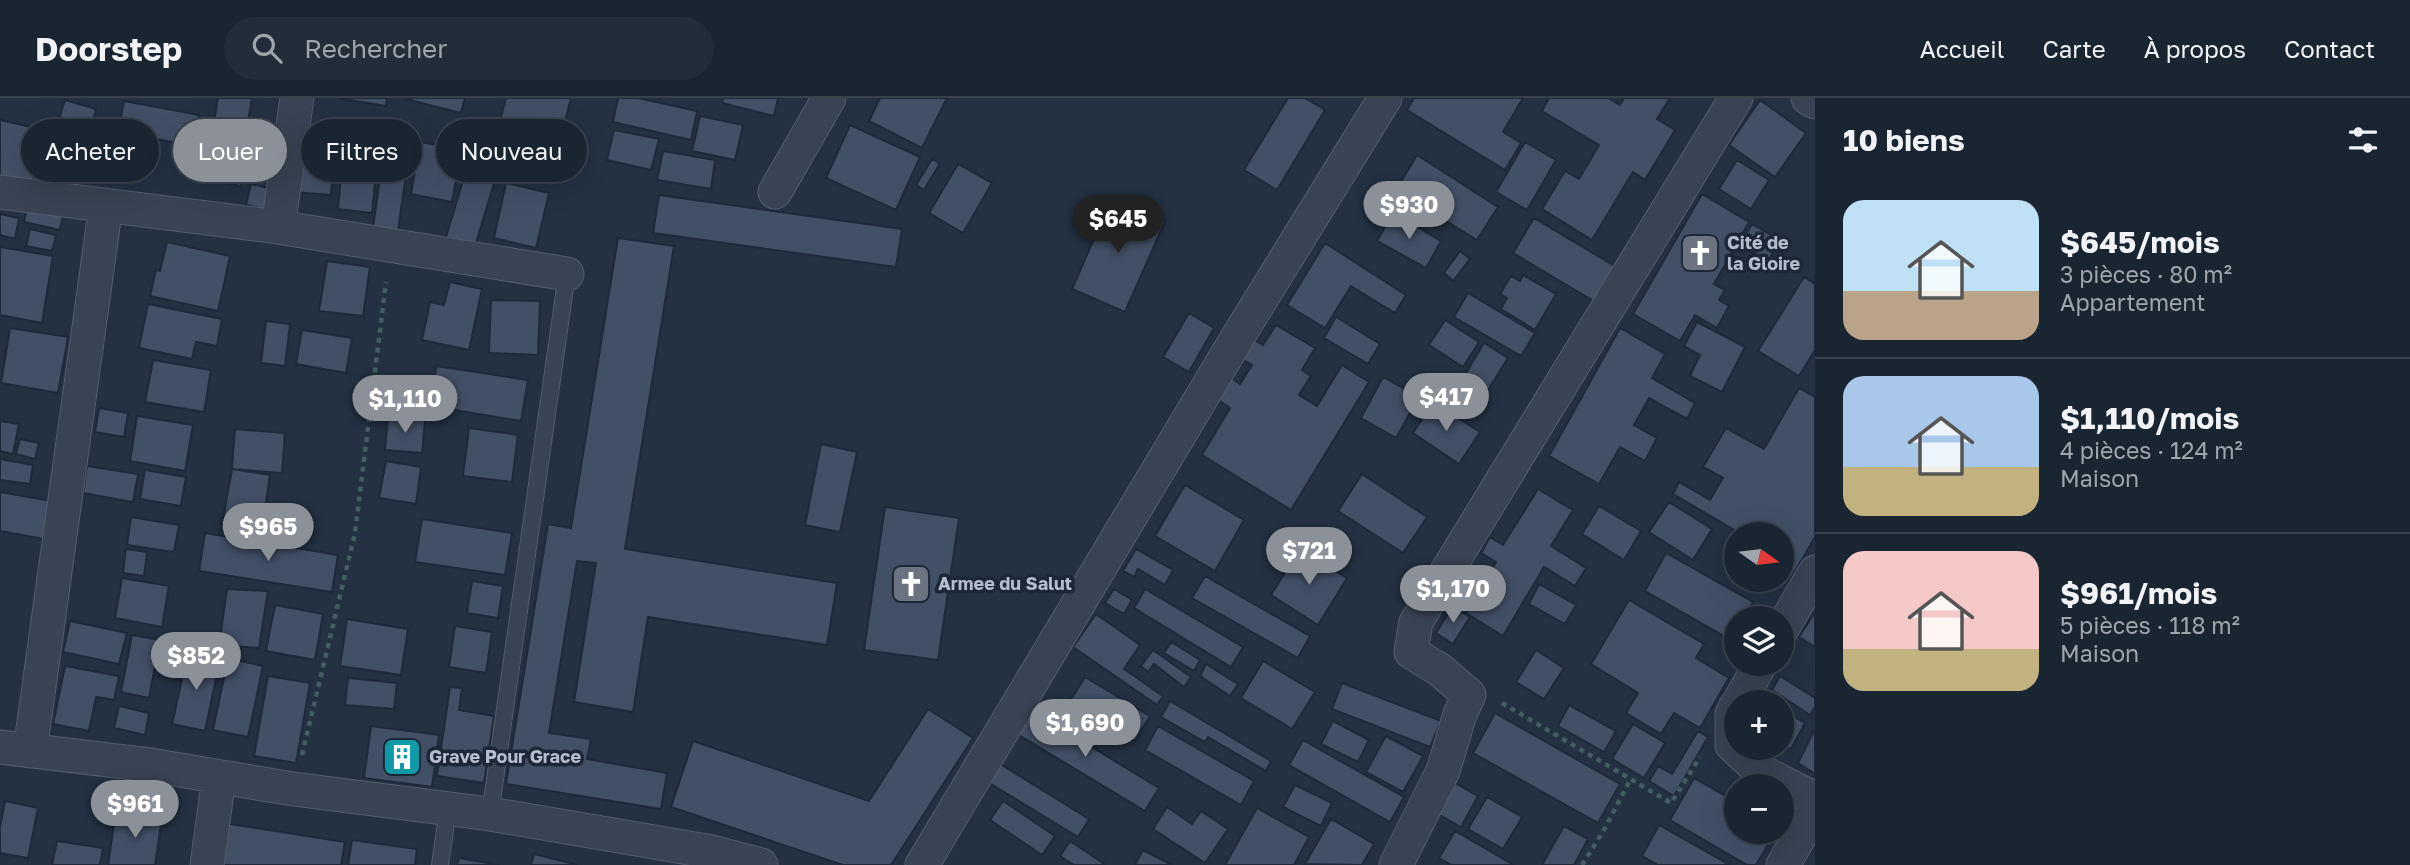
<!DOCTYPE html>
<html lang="fr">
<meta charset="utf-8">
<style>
body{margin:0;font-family:"Golos Text",sans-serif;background:#232d3a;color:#f1f3f6;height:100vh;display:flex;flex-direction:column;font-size:26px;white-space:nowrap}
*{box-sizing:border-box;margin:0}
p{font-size:23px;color:#9fa5ac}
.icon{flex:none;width:38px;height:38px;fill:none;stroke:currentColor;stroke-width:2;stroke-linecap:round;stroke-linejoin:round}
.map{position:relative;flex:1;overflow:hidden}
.side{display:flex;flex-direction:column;background:#1a2532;width:595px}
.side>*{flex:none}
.hud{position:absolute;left:21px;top:21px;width:665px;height:63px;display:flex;gap:14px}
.needle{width:46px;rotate:104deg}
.tools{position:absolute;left:1724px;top:424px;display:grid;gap:14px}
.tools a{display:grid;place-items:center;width:70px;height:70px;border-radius:50%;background:#1a2532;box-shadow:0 7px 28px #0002,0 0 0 2px #38424d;font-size:35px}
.price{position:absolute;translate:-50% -60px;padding:0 16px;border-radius:24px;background:#8c9099;color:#fff;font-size:23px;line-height:46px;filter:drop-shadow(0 2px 4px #0008)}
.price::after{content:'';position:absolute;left:50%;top:42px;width:21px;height:16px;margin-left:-10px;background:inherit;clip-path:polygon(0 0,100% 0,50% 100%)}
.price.selected{background:#222;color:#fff}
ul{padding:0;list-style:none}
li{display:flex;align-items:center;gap:21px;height:175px;padding:0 28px}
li+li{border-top:2px solid #38424d}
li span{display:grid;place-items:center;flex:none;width:196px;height:140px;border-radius:21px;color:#555}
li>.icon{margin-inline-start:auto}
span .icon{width:84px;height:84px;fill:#fffc;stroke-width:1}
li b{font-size:30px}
h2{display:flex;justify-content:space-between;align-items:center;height:84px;padding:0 28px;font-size:30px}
.pill{padding:0 24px;border-radius:32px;background:#1a2532;box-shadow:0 7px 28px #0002,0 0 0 2px #38424d;font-size:24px;line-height:63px}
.pill.selected{background:#8c9099;color:#fff}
header{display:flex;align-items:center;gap:42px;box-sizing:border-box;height:98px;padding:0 35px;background:#1a2532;border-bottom:2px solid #38424d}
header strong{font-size:33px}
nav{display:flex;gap:38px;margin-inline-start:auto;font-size:24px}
.search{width:490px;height:63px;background:#232d3a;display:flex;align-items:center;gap:18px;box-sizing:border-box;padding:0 24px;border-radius:38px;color:#9fa5ac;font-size:26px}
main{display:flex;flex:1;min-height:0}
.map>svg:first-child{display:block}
.building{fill:#425066;stroke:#1e2a3a;stroke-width:2}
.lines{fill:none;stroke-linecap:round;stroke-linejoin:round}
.service-casing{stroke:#535e6d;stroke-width:18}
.minor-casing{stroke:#535e6d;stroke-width:35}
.path{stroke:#445d61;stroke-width:4.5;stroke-dasharray:5 5;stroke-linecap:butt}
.service{stroke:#384353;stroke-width:16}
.minor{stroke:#384353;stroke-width:33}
.labels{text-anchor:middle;stroke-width:7;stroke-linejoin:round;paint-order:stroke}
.poi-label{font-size:18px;font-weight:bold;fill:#b5becd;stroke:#1c2838;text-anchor:start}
</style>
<header>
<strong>Doorstep</strong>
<div class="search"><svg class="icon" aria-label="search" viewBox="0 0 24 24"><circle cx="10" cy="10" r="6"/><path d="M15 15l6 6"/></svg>Rechercher</div>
<nav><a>Accueil</a><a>Carte</a><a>À propos</a><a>Contact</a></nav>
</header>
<main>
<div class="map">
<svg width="1815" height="767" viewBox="0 0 1815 767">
<rect width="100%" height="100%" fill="#233143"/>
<path class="building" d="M 218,0 L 252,0 L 244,46 L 211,40 Z
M 338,0 L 387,0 L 386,8 Z
M 402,0 L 465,0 L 461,15 Z
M 506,0 L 571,0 L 558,51 L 497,35 Z
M 618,0 L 638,0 L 697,13 L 691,42 L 613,24 Z
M 723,0 L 778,0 L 774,18 L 722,5 Z
M 880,0 L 947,0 L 922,50 L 869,23 Z
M 1288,0 L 1305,0 L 1325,12 L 1277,92 L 1244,72 Z
M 1414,0 L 1523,0 L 1503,34 L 1521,45 L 1505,72 L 1407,12 Z
M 1549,0 L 1608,0 L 1620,7 L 1624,0 L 1670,0 L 1657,21 L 1675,32 L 1645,82 L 1633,74 L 1592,142 L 1542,111 L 1565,73 L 1579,81 L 1599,47 L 1542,13 Z
M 65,2 L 96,11 L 91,30 L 59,21 Z
M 1760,2 L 1806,35 L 1775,79 L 1729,47 Z
M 124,3 L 199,17 L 194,48 L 118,34 Z
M 700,18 L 743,27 L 735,62 L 692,53 Z
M 254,19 L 275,26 L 268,46 L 248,39 Z
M 0,22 L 44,32 L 32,88 L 0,81 Z
M 850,27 L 920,59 L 896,112 L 826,80 Z
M 387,31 L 412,35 L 398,132 L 373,129 Z
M 614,32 L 659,41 L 651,72 L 607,62 Z
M 344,42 L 379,44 L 372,115 L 338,111 Z
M 420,44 L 462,51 L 452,104 L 411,96 Z
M 1525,44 L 1556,62 L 1527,112 L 1496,94 Z
M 133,45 L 158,49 L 155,70 L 131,66 Z
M 296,46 L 335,48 L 331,97 L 293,94 Z
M 472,53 L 501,62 L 475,148 L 446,139 Z
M 663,53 L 715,62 L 711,91 L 657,82 Z
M 197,54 L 245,62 L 241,88 L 192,80 Z
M 254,56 L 270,60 L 267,74 L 251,71 Z
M 1417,57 L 1498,109 L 1477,142 L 1396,92 Z
M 932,61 L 940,65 L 924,92 L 916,87 Z
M 1737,62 L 1769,82 L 1751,111 L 1719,91 Z
M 958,66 L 992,85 L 963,135 L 929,115 Z
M 506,85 L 549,95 L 536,150 L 494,140 Z
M 251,86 L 269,90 L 264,111 L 246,107 Z
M 1702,96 L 1749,124 L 1714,186 L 1725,192 L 1719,202 L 1729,208 L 1717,230 L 1695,217 L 1680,243 L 1633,216 Z
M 659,97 L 902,131 L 896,169 L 653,135 Z
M 1112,100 L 1165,123 L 1125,214 L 1072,191 Z
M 27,109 L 63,116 L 60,132 L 24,124 Z
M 1393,115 L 1441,143 L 1426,170 L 1377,143 Z
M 0,116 L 19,120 L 15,141 L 0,137 Z
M 1534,120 L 1623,173 L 1602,208 L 1513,155 Z
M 1752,126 L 1780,142 L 1768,163 L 1740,147 Z
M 30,131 L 56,137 L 52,153 L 26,148 Z
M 618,140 L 674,148 L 625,451 L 837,485 L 827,547 L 648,519 L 633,614 L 574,604 L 596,465 L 577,463 L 549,635 L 591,641 L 587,661 L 667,675 L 661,711 L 506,686 L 548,426 L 571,430 Z
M 167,144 L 230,158 L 218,213 L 150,198 L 156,172 L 160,173 Z
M 1325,145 L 1406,197 L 1395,215 L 1351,188 L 1325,230 L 1287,207 Z
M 0,149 L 53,158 L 42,225 L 0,217 Z
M 1460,153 L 1470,161 L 1453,183 L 1444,175 Z
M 327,163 L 370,169 L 363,218 L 319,213 Z
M 1523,177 L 1556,196 L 1535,232 L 1501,211 L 1507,200 L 1500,196 L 1511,178 L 1520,183 Z
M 1804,179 L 1815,186 L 1815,252 L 1799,278 L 1758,253 Z
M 450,184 L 482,191 L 469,252 L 422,242 L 430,204 L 444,207 Z
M 1468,195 L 1535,235 L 1521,258 L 1454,219 Z
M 491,202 L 540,203 L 538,257 L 489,255 Z
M 148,206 L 222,221 L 217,248 L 196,244 L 192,261 L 139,250 Z
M 1189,215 L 1214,230 L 1189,274 L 1163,259 Z
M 1336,219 L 1380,246 L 1368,266 L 1324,240 Z
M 1445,222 L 1479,244 L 1463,269 L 1429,247 Z
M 266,223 L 290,226 L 285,268 L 261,265 Z
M 1697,224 L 1745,249 L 1722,294 L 1690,278 L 1700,257 L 1684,248 Z
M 1276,227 L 1315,250 L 1302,272 L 1311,278 L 1299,297 L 1317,308 L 1342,267 L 1369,284 L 1291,412 L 1202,357 L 1230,310 L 1217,301 L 1230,279 L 1240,286 L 1252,267 L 1241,261 L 1253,241 L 1263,247 Z
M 10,230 L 68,239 L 58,295 L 1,285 Z
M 1620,230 L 1665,256 L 1652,280 L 1695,305 L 1687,321 L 1649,300 L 1634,327 L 1657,340 L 1645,363 L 1620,349 L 1599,386 L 1549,358 Z
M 302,232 L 352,240 L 346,275 L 296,266 Z
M 1484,245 L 1508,260 L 1476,311 L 1453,297 Z
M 153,262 L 211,272 L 204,314 L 145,304 Z
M 436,268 L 528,282 L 521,323 L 430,308 Z
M 1383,279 L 1419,299 L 1396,340 L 1361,320 Z
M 1799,290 L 1815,299 L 1815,439 L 1791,480 L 1782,475 L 1782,436 L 1736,436 L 1736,462 L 1723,455 L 1736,433 L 1673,396 L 1679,384 L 1710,402 L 1723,380 L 1703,369 L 1726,330 L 1764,351 Z
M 1433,304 L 1480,334 L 1459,366 L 1413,335 Z
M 99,310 L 128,315 L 124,339 L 95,334 Z
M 137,318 L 193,327 L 185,373 L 130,363 Z
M 388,319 L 425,322 L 422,355 L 385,352 Z
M 0,323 L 19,326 L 13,356 L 0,353 Z
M 469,330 L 518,337 L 512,384 L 463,378 Z
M 235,331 L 285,335 L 282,375 L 232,371 Z
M 20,341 L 39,345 L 35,361 L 16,356 Z
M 821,346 L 857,354 L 840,434 L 805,427 Z
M 0,361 L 33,367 L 30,386 L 0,382 Z
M 386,363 L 421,369 L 416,406 L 379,400 Z
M 87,368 L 138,376 L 133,404 L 83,395 Z
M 232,371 L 270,377 L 261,438 L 221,432 Z
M 145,372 L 186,379 L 181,408 L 140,401 Z
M 1362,376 L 1427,419 L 1403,455 L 1338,413 Z
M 1185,387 L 1244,422 L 1215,473 L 1155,438 Z
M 1538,391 L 1573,412 L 1551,448 L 1586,470 L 1575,488 L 1544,469 L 1503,538 L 1466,515 L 1496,464 L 1481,455 L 1490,439 L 1503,447 Z
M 0,394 L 51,403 L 44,441 L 0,433 Z
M 1669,404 L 1712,431 L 1693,462 L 1649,434 Z
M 1599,408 L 1641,433 L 1624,462 L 1582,436 Z
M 885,409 L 959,420 L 938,562 L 864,552 Z
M 131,419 L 179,427 L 174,454 L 127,447 Z
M 422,421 L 512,435 L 505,477 L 415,464 Z
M 205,435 L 338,457 L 332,494 L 199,473 Z
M 126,451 L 147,454 L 144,478 L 123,475 Z
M 1136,451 L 1173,472 L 1165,487 L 1138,471 L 1134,479 L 1123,473 Z
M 1300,451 L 1347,480 L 1318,527 L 1271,497 Z
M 1666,455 L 1753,504 L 1744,520 L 1736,520 L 1736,534 L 1731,542 L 1645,493 Z
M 1205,478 L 1310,538 L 1298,560 L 1192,500 Z
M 122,480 L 169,488 L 162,529 L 115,520 Z
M 472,483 L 503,488 L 498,520 L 467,515 Z
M 1539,486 L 1576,507 L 1565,526 L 1529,506 Z
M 227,491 L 268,493 L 259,550 L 219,547 Z
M 1114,491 L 1132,502 L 1124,516 L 1105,505 Z
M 1145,491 L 1243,549 L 1231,569 L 1134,510 Z
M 1629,502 L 1704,546 L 1696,560 L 1729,580 L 1700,630 L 1674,615 L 1661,636 L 1626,615 L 1638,595 L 1591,566 Z
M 275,507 L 323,516 L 315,562 L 266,553 Z
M 1453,508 L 1470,519 L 1453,546 L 1436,535 Z
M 1815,514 L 1815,549 L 1799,539 Z
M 1096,516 L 1140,547 L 1124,571 L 1163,598 L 1157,607 L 1073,549 Z
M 347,521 L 408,531 L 401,577 L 340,568 Z
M 70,523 L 127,535 L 119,566 L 63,554 Z
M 455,528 L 492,534 L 486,575 L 449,569 Z
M 132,537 L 160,542 L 149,600 L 121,594 Z
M 1171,544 L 1200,562 L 1194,573 L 1164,555 Z
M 1153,552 L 1191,579 L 1184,589 L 1154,566 L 1148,574 L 1141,568 Z
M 1536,552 L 1564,570 L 1544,601 L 1516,584 Z
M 188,554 L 220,561 L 205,633 L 172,626 Z
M 228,560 L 263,568 L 248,639 L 213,632 Z
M 1263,563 L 1315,594 L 1292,631 L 1241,600 Z
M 1206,566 L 1238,586 L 1230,598 L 1200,578 Z
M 65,568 L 119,578 L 114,602 L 96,599 L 89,633 L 53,626 Z
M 268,578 L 310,585 L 296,665 L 254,658 Z
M 1780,578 L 1815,600 L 1815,609 L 1810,617 L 1772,592 Z
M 1085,579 L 1150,618 L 1135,643 L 1070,603 Z
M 348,580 L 397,585 L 394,611 L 345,607 Z
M 1342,585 L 1441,623 L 1430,649 L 1332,611 Z
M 450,589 L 462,590 L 459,612 L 494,618 L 484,685 L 437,678 Z
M 1170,603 L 1271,663 L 1266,673 L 1208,639 L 1205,644 L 1161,619 Z
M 1569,607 L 1616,633 L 1604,654 L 1558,628 Z
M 119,608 L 149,615 L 145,637 L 114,630 Z
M 1026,609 L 1159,690 L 1145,713 L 1012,633 Z
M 928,611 L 973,640 L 891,767 L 843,767 L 671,709 L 693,643 L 869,703 Z
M 1782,612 L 1805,625 L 1791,651 L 1782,646 Z
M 1495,615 L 1620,686 L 1598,725 L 1473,655 Z
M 1333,623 L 1369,642 L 1358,664 L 1321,646 Z
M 1633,626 L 1665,645 L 1644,680 L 1612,661 Z
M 371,628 L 439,637 L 432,689 L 364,680 Z
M 1158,628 L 1254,683 L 1241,707 L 1145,652 Z
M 1815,631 L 1815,676 L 1798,665 Z
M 1698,633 L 1708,639 L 1674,698 L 1649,683 L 1658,668 L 1672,676 Z
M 1386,638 L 1423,658 L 1403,694 L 1366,674 Z
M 1303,642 L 1404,699 L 1390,724 L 1289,667 Z
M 997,664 L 1089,721 L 1078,739 L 986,683 Z
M 1694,680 L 1736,704 L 1736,733 L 1776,733 L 1756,767 L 1747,767 L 1670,722 Z
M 1455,685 L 1478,698 L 1461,729 L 1438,716 Z
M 1295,687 L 1332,705 L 1321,728 L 1283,709 Z
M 1487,699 L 1522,719 L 1503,751 L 1468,731 Z
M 5,703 L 38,710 L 28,760 L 0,755 L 0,729 Z
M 1003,703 L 1055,738 L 1042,757 L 990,722 Z
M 1167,709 L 1192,726 L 1201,713 L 1228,731 L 1205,765 L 1153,731 Z
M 1257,710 L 1309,739 L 1294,767 L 1225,767 Z
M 116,713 L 162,720 L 155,767 L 108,767 Z
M 1331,721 L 1374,746 L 1362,767 L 1305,766 Z
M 224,725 L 345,744 L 341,767 L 217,767 Z
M 1659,727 L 1730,767 L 1658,767 L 1642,758 Z
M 1564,728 L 1588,741 L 1574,767 L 1542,767 Z
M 1455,733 L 1514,767 L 1451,767 L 1439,760 Z
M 352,742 L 417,751 L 415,767 L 348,767 Z
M 57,743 L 103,750 L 100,767 L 52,767 Z
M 1070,743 L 1106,767 L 1074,767 L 1060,758 Z
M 1143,752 L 1172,767 L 1135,767 Z
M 534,756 L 578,767 L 531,767 Z
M 459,760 L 500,767 L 457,767 Z"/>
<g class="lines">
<g class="service-casing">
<path id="service" d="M 490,716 L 567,176
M 440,767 L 448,711"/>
</g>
<g class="minor-casing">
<path id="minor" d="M 1808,0 L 1815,4
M 0,94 L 278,129 L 567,176
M 775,94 L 829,0
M 278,129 L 297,0
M 1782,531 L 1815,474
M 1739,604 L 1761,565
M 1736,608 L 1732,616 L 1732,647 L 1760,673 L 1815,701
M 0,649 L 150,667 L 293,691 L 490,716 L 712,754 L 761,767
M 30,653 L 106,107
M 207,767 L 219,679
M 922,767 L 1239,237 L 1385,0
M 1396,767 L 1443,673 L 1460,616 L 1469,597 L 1440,572 L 1411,554 L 1416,524 L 1736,0
M 1783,767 L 1815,712"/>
</g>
<path class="path" d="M 1502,605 L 1671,705 L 1700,659
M 302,657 L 355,435 L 386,184
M 1582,767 L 1604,732 L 1630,682"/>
<use href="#service" class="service"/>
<use href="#minor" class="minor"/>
</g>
<defs>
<g id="church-square" transform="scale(2.0125)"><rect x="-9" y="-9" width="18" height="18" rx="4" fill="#6b7280" stroke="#1c2838"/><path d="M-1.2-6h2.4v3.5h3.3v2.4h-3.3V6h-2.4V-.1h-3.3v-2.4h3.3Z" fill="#fff"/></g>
<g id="building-square" transform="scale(2.0125)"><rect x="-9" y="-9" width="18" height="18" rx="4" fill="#0f9aa8" stroke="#1c2838"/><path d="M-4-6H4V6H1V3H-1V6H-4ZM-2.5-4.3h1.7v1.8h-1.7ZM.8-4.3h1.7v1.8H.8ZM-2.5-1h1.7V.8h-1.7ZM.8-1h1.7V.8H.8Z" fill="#fff"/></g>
</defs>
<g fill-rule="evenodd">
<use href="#church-square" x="1700" y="155"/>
<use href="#church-square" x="911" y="486"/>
<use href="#building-square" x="402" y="659"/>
</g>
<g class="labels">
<g class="poi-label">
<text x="1727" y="151">Cité de<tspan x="1727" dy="21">la Gloire</tspan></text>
<text x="938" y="492">Armee du Salut</text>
<text x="429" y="665">Grave Pour Grace</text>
</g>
</g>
</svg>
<div class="tools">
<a><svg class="needle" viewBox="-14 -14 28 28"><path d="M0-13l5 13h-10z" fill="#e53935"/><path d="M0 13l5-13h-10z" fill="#9fa5ac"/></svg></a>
<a><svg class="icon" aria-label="layers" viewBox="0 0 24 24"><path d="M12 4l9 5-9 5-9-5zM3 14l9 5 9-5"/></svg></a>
<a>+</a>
<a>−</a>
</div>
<b class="price" style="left:1409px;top:143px">$930</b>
<b class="price selected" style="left:1118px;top:157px">$645</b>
<b class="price" style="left:1446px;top:335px">$417</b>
<b class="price" style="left:405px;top:337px">$1,110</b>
<b class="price" style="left:268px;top:465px">$965</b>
<b class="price" style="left:1309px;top:489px">$721</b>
<b class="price" style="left:1453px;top:527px">$1,170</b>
<b class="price" style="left:196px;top:594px">$852</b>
<b class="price" style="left:1085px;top:661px">$1,690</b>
<b class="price" style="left:135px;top:742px">$961</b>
<div class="hud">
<a class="pill">Acheter</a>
<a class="pill selected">Louer</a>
<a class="pill">Filtres</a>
<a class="pill">Nouveau</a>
</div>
</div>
<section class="side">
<h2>10 biens<svg class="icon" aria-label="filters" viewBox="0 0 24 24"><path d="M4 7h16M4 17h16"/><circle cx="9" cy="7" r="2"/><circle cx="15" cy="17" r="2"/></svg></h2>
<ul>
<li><span style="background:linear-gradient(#bfe0f5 65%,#b9a48a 0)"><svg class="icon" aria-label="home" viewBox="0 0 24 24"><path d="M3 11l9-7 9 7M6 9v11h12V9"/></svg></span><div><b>$645/mois</b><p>3 pièces · 80 m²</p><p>Appartement</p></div></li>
<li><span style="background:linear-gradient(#a9c7e8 65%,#c2b280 0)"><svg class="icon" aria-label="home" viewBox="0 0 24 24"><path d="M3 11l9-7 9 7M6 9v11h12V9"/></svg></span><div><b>$1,110/mois</b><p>4 pièces · 124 m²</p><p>Maison</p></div></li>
<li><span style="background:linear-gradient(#f6c9c9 70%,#c2b280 0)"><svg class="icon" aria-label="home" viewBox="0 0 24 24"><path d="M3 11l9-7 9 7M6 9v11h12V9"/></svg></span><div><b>$961/mois</b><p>5 pièces · 118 m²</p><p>Maison</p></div></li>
</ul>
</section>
</main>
